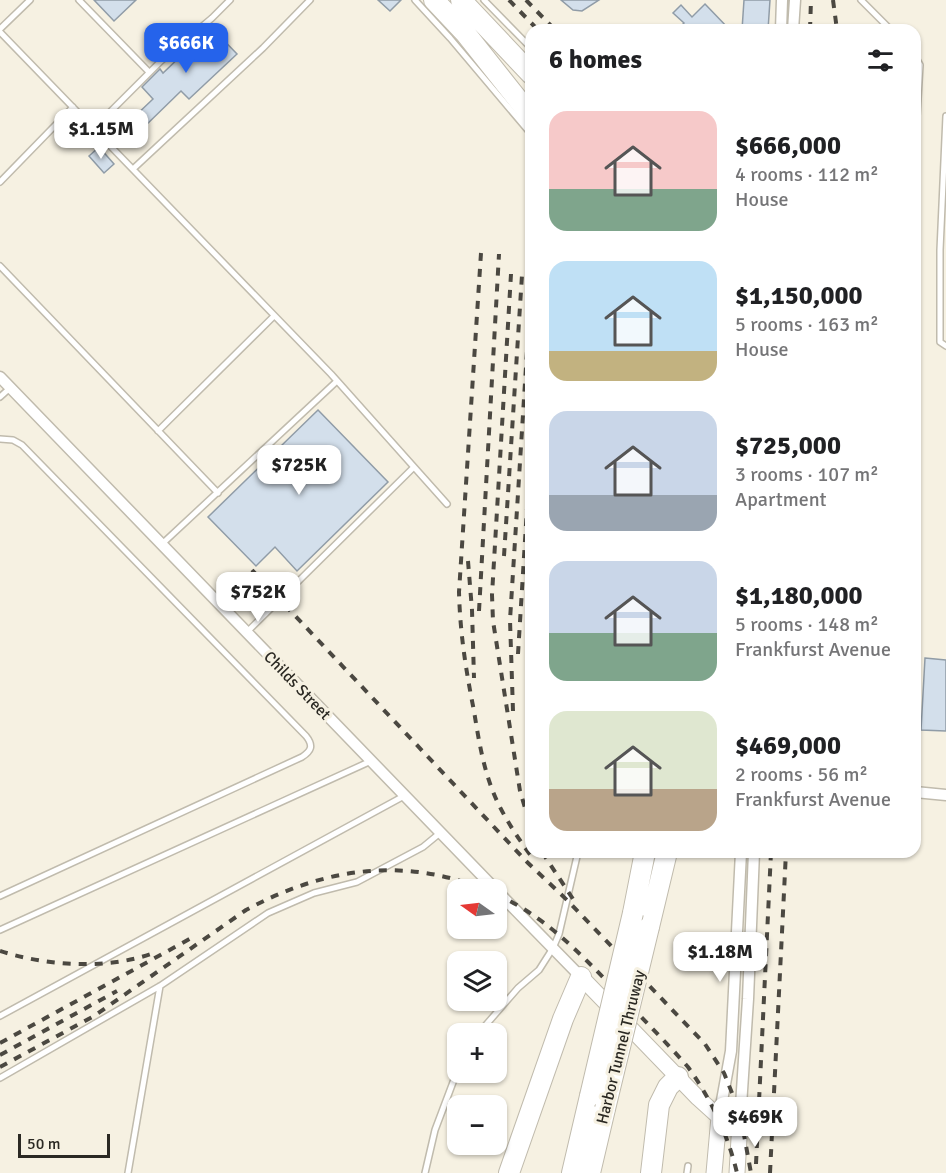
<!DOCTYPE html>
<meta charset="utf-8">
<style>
body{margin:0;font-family:Signika,sans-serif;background:#f6f6f6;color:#202124;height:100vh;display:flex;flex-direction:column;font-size:22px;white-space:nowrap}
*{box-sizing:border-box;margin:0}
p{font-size:20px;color:#757577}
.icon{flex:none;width:33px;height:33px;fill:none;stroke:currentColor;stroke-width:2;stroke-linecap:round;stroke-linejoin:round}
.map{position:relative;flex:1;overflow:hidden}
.details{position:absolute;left:525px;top:24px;width:396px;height:834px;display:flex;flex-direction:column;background:#fff;border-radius:18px;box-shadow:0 2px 4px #0004}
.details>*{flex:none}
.needle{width:39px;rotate:284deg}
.buttons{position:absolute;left:447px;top:879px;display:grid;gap:12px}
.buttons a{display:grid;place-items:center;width:60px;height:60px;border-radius:12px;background:#fff;box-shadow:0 2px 4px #0004;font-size:30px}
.scale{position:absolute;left:18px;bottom:15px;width:92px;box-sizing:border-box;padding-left:6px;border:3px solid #2b2923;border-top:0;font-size:16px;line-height:21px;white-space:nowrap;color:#2b2923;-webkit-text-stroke:4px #f6f1e2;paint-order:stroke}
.price{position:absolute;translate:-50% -51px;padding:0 14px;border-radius:12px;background:#fff;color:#222;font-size:20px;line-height:39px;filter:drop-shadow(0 2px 3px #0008)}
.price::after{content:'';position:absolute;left:50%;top:36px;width:18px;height:14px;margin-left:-9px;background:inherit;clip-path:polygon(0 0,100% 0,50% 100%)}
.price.on{background:#2563eb;color:#fff}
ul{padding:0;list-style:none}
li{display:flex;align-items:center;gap:18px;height:150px;padding:0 24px}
li span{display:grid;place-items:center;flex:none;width:168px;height:120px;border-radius:18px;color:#555}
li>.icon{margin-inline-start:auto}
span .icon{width:72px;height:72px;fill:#fffc;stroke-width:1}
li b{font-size:26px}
h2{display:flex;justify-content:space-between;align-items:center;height:72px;padding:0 24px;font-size:26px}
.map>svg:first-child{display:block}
.building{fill:#d3dfeb;stroke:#909ca7;stroke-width:1.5}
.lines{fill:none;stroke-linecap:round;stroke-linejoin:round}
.lane-casing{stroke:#c0bbad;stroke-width:8}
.street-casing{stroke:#c0bbad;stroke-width:13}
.secondary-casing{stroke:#c0bbad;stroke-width:17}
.highway-casing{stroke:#c0bbad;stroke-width:22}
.lane{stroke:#fff;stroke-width:5}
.street{stroke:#fff;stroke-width:10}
.secondary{stroke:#fff;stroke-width:15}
.highway{stroke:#fff;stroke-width:20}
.rail{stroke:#4b4841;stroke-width:4;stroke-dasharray:8 8;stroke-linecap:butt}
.highway-bridge-casing{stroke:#c0bbad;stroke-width:22;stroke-linecap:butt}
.highway-bridge{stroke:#fff;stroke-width:20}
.labels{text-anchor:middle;stroke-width:6;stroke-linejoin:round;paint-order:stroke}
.street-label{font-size:16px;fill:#2b2923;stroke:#f6f1e2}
</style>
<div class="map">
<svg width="946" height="1173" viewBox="0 0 946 1173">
<rect width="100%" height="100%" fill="#f6f1e2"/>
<path class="building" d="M 94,0 L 136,0 L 114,21 Z
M 378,0 L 401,0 L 390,11 Z
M 561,0 L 599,0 L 582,11 L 573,10 Z
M 744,0 L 770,0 L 768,30 L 742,30 Z
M 705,4 L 730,30 L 677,30 L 684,23 L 673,13 L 681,5 L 692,17 Z
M 211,27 L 237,54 L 189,99 L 181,91 L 142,129 L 132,119 L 153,99 L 142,87 L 160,69 L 163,73 Z
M 99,147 L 114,164 L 104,173 L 89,156 Z
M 318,410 L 388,482 L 297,571 L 275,547 L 256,566 L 208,517 Z
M 925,658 L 946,660 L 946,731 L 921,730 Z"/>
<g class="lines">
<g class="lane-casing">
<path id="lane" d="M 79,0 L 149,72
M 415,0 L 450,38 L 531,134
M 484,0 L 531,48
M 861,0 L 891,30
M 0,29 L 30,0
M 0,32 L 331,374 L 447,504
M 915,56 L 920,65 L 916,133
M 946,116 L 940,250 L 940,342 L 946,346
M 93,129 L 161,61 L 212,18 L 230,0
M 133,169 L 263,48 L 310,0
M 0,182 L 73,107
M 0,266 L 218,493
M 0,397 L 10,388
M 158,431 L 274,316
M 0,439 L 13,440 L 22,445 L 306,736 C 314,746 311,751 302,757 L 0,896
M 162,544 L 337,381
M 247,632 L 414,467
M 0,930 L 371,761
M 0,1016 L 404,796
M 478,1034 L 518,988 L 539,970 L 553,948 L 559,934 L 578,852
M 0,1078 L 160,986 L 268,913 L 314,893 L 357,882 L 423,847 L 440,833
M 128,1173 L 160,986
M 425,1173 L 435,1130 L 458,1069
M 687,1173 L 688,1166"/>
</g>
<g class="street-casing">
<path id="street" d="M 781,30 L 782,0
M 793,30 L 795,0
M 0,377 L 496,890
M 915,792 L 946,795
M 496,890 L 581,977
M 719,1117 L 731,1051 L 741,852
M 740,1121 L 748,999 L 754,852"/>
</g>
<g class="secondary-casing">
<path id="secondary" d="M 581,977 L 698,1098 L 719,1117 L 740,1121 L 737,1173
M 714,1173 L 719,1117"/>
</g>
<g class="highway-casing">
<path id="highway" d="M 434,0 L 466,34 L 531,116
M 461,0 L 531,74
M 633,913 L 645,852
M 649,927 L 667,852
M 509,1173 L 563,1019 L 581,977
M 572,1173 L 590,1096
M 590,1173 L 605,1109
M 651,1173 L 659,1105 L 668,1087 L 678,1077"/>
</g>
<use href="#lane" class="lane"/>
<use href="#street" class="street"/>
<use href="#secondary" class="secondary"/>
<use href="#highway" class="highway"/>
<path class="rail" d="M 509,0 L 538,30
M 526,0 L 555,30
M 833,0 L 837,30
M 810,30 L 811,0
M 481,253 L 459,592 C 460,633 466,671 474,711 C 479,742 484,773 497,801 C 507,822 520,841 534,860
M 511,274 L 492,595 L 493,621 L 520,791 L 531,828
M 504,556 L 522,275
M 468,561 L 472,610 L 474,678
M 252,570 L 527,862 L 568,901 L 705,1044 L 724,1073 L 740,1113 L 751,1173
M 479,611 L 499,254
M 518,654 L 531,444
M 513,711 L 510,620 L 531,288
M 542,852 L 573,899
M 496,894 C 546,917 581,954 618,993 C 642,1018 666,1042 688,1067 C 711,1099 728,1135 737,1173
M 0,951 C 47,966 107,970 154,953
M 0,1043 L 195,936
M 0,1055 L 117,991
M 0,1067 L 94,1016 L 246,910 C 324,868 403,856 486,890
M 756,1164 L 771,852
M 770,1173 L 786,852"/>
<g class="highway-bridge-casing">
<path id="highway-bridge" d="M 590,1096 L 633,913
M 605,1109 L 649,927"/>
</g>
<use href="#highway-bridge" class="highway-bridge"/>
</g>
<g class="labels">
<g class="street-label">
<text transform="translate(298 685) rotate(46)" y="6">Childs Street</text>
<text transform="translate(620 1047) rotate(-76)" y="6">Harbor Tunnel Thruway</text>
</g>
</g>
</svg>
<div class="buttons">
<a><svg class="needle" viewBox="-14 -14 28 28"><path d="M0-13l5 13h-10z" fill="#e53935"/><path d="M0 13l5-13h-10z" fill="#757577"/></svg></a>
<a><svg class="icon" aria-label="layers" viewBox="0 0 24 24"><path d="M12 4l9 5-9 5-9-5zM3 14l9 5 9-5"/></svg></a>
<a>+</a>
<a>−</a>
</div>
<div class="scale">50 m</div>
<b class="price on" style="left:186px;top:74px">$666K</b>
<b class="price" style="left:101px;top:160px">$1.15M</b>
<b class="price" style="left:299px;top:496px">$725K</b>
<b class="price" style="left:258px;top:623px">$752K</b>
<b class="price" style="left:720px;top:983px">$1.18M</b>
<b class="price" style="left:755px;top:1148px">$469K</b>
<section class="details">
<h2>6 homes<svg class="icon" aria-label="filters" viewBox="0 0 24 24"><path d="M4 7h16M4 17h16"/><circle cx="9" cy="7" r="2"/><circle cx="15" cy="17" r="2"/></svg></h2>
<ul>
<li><span style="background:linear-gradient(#f6c9c9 65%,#7fa58c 0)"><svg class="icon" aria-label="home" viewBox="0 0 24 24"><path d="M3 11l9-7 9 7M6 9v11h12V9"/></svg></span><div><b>$666,000</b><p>4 rooms · 112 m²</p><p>House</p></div></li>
<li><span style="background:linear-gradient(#bfe0f5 75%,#c2b280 0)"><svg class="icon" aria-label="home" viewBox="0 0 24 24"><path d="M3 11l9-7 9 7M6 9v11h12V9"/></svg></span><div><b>$1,150,000</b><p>5 rooms · 163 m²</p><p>House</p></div></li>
<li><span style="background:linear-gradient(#c9d6e8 70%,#9aa5b1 0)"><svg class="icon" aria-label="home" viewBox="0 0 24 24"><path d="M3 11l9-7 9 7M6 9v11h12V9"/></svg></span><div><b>$725,000</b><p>3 rooms · 107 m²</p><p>Apartment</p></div></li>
<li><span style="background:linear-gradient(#c9d6e8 60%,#7fa58c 0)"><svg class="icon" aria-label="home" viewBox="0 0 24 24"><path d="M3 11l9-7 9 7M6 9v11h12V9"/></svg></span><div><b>$1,180,000</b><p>5 rooms · 148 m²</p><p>Frankfurst Avenue</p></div></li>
<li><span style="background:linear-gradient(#dfe7d0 65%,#b9a48a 0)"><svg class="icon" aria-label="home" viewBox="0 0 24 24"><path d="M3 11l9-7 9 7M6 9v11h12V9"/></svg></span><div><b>$469,000</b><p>2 rooms · 56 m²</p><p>Frankfurst Avenue</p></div></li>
</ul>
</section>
</div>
